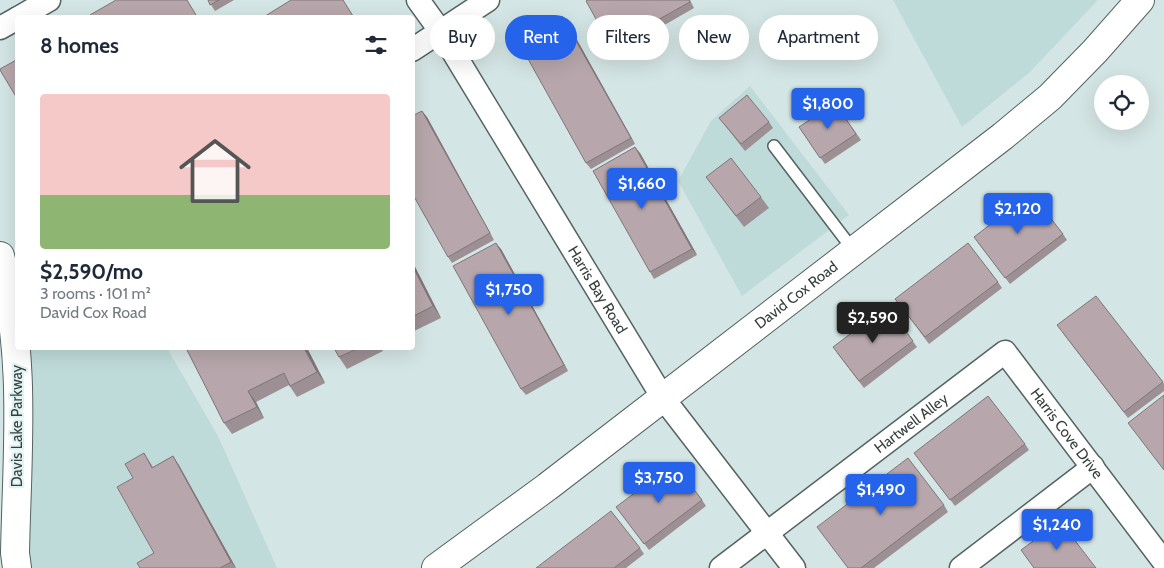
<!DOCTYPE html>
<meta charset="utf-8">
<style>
body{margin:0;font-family:Cabin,sans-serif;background:#f2f2f3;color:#1f2937;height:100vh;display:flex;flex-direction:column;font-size:19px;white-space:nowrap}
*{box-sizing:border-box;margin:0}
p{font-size:16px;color:#747a83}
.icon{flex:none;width:28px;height:28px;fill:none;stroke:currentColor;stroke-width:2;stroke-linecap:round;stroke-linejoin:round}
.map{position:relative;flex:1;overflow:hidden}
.sheet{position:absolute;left:15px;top:15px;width:400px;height:335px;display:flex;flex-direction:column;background:#fff;border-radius:5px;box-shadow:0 5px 20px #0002}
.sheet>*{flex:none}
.top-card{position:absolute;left:430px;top:15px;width:475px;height:45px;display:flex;gap:10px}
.fabs{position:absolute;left:1094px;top:75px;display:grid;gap:10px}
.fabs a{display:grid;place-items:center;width:55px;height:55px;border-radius:50%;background:#fff;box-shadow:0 5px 20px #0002;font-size:25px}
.price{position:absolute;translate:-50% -42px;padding:0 11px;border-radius:5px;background:#2563eb;color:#fff;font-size:16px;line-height:32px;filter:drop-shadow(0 1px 2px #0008)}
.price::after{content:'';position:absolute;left:50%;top:30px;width:15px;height:11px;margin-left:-8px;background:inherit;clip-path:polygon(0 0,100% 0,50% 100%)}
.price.active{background:#222;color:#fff}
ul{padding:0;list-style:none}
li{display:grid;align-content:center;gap:10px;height:265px;padding:0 25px}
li+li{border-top:1px solid #e0e1e3}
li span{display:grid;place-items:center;height:155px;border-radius:5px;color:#555}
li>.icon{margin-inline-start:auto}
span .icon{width:90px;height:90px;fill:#fffc;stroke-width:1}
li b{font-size:21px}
h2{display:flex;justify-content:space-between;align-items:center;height:60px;padding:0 25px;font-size:21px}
.chip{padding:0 18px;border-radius:22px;background:#fff;box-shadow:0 5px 20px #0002;font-size:18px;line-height:45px}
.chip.active{background:#2563eb;color:#fff}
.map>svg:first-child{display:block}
.built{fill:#bfdbd9}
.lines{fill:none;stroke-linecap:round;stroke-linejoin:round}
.lane-casing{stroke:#536362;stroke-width:14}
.street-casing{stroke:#536362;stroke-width:25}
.secondary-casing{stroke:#536362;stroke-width:30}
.lane{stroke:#fff;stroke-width:11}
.street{stroke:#fff;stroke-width:22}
.secondary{stroke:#fff;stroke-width:28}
.wall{fill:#9d9094}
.shaded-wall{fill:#807578}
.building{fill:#b7a7ac;stroke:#807578}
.labels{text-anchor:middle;stroke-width:4.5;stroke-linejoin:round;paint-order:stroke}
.street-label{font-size:15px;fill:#373e3e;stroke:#e0f2f1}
</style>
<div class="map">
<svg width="1164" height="568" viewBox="0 0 1164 568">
<rect width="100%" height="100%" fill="#d3e5e4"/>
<path class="built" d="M 893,0 L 1098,0 L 1029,73 L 962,127 Z
M 750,86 L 849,215 L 742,296 L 678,181 L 711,121 Z
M 23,348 L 167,348 L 218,436 L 277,568 L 21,568 Z"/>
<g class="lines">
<g class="lane-casing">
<path id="lane" d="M 774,146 L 854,251"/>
</g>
<g class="street-casing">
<g id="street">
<path id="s1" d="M 418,0 L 441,32 L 663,398 L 794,568"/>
<path d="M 18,18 L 49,0"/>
<path d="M 0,28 L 18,18"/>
<path d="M 412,50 L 488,0"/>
<path id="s2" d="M 721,568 L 1005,352 L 1164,562"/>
<path d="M 961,568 L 1093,467"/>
</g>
</g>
<g class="secondary-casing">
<g id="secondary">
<path d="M 0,256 C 27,356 17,451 15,553 L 17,568"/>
<path id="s3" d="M 436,568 L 547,487 L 1003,136 L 1050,97 L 1095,51 L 1140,0"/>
</g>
</g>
<use href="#lane" class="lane"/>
<use href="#street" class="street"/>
<use href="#secondary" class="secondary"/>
</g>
<path class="wall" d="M 208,0 L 234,0 L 215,11 Z
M 690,0 L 694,8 L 616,53 L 611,46 Z
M 562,16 L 567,22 L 635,144 L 591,169 L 586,163 Z
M 835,103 L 861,140 L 825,164 L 799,127 Z
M 427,117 L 494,240 L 452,263 L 448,257 Z
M 719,118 L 769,122 L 773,128 L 745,151 Z
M 640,153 L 697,255 L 654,279 L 650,272 Z
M 706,177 L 761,197 L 769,208 L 744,227 Z
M 1063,234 L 1067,240 L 1010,284 L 978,243 Z
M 501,249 L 568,371 L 526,395 L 521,389 Z
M 412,261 L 441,318 L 412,332 Z
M 998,282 L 1002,288 L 929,344 L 900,305 Z
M 887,306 L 917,347 L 864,388 L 837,353 Z
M 1062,332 L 1163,382 L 1164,384 L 1164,391 L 1128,418 Z
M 186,348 L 307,348 L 325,383 L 297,397 L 289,385 L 256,402 L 264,418 L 232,434 L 224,423 Z
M 334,348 L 381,348 L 383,351 L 347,369 L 339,357 Z
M 1025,444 L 1029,450 L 955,506 L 919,459 Z
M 144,453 L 153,467 L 173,456 L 180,467 L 236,568 L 140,568 L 154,553 L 133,478 Z
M 702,500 L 706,506 L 649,550 L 621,513 Z
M 944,505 L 948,512 L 874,568 L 848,568 Z
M 640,548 L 644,554 L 626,568 L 536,568 Z"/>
<path class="shaded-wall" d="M 562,16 L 567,22 L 635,144 L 631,138 Z
M 422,111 L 427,117 L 494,240 L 490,233 Z
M 635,147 L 640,153 L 697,255 L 692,249 Z
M 496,243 L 501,249 L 568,371 L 564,365 Z
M 412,261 L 441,318 L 433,306 L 412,265 Z
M 304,348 L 307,348 L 325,383 L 317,372 Z
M 248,391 L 256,402 L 264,418 L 257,407 Z
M 173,456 L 180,467 L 236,568 L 231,562 Z"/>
<path class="building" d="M 116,0 L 187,0 L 196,15 L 192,18 L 92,18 L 90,15 Z
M 208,0 L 219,0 L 210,5 Z
M 291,0 L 343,0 L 353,16 L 351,18 L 262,18 Z
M 587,0 L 689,0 L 690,2 L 611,46 L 586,1 Z
M 562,16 L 631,138 L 586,163 L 518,41 Z
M 18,59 L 18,100 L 0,70 L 0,69 Z
M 747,95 L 769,122 L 741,144 L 719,118 Z
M 835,103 L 856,134 L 820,158 L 799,127 Z
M 422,111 L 490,233 L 448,257 L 412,193 L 412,116 Z
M 635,147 L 692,249 L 650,272 L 593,171 Z
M 731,158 L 761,197 L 736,216 L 706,177 Z
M 1031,193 L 1063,234 L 1005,278 L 974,237 Z
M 496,243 L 564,365 L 521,389 L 453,266 Z
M 968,243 L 998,282 L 925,337 L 895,299 Z
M 412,265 L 433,306 L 412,317 Z
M 1096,296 L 1163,382 L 1124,412 L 1057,325 Z
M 887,306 L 913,341 L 859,381 L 833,347 Z
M 186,348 L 304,348 L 317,372 L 290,386 L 284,373 L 248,391 L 257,407 L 224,423 Z
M 334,348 L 359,348 L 339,357 Z
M 1164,395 L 1164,470 L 1128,423 Z
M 988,396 L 1025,444 L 950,500 L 914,453 Z
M 144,453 L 152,468 L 173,456 L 231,562 L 220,568 L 140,568 L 137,563 L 154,553 L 117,487 L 133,478 L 125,464 Z
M 908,458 L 944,505 L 861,568 L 848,568 L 817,527 Z
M 674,463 L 702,500 L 644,544 L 616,507 Z
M 611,511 L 640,548 L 614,568 L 536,568 Z
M 1060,521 L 1096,568 L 1034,568 L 1021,550 Z"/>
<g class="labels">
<g class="street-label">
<text dy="5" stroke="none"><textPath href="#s1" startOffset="341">Harris Bay Road</textPath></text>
<text dy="5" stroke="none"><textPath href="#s3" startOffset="452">David Cox Road</textPath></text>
<text dy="5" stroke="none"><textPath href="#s2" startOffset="239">Hartwell Alley</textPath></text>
<text transform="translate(17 426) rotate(-90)" y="5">Davis Lake Parkway</text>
<text dy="5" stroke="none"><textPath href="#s2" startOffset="459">Harris Cove Drive</textPath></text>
</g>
</g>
</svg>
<div class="fabs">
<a><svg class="icon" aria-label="locate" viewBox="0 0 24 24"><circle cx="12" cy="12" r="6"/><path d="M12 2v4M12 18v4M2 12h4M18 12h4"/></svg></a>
</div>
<b class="price" style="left:828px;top:130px">$1,800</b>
<b class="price" style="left:642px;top:210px">$1,660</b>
<b class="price" style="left:1018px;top:235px">$2,120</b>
<b class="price" style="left:509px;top:316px">$1,750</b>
<b class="price active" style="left:873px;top:344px">$2,590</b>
<b class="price" style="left:659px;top:504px">$3,750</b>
<b class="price" style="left:881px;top:516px">$1,490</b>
<b class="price" style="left:1057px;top:551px">$1,240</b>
<div class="top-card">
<a class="chip">Buy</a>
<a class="chip active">Rent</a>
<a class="chip">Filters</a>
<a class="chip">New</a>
<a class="chip">Apartment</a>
</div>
<section class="sheet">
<h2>8 homes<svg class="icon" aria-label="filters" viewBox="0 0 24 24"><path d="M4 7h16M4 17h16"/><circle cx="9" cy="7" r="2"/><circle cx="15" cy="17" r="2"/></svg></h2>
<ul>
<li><span style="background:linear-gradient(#f6c9c9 65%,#8fb573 0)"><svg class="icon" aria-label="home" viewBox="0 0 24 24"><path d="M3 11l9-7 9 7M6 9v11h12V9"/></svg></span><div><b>$2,590/mo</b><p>3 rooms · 101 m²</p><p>David Cox Road</p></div></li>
</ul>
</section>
</div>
